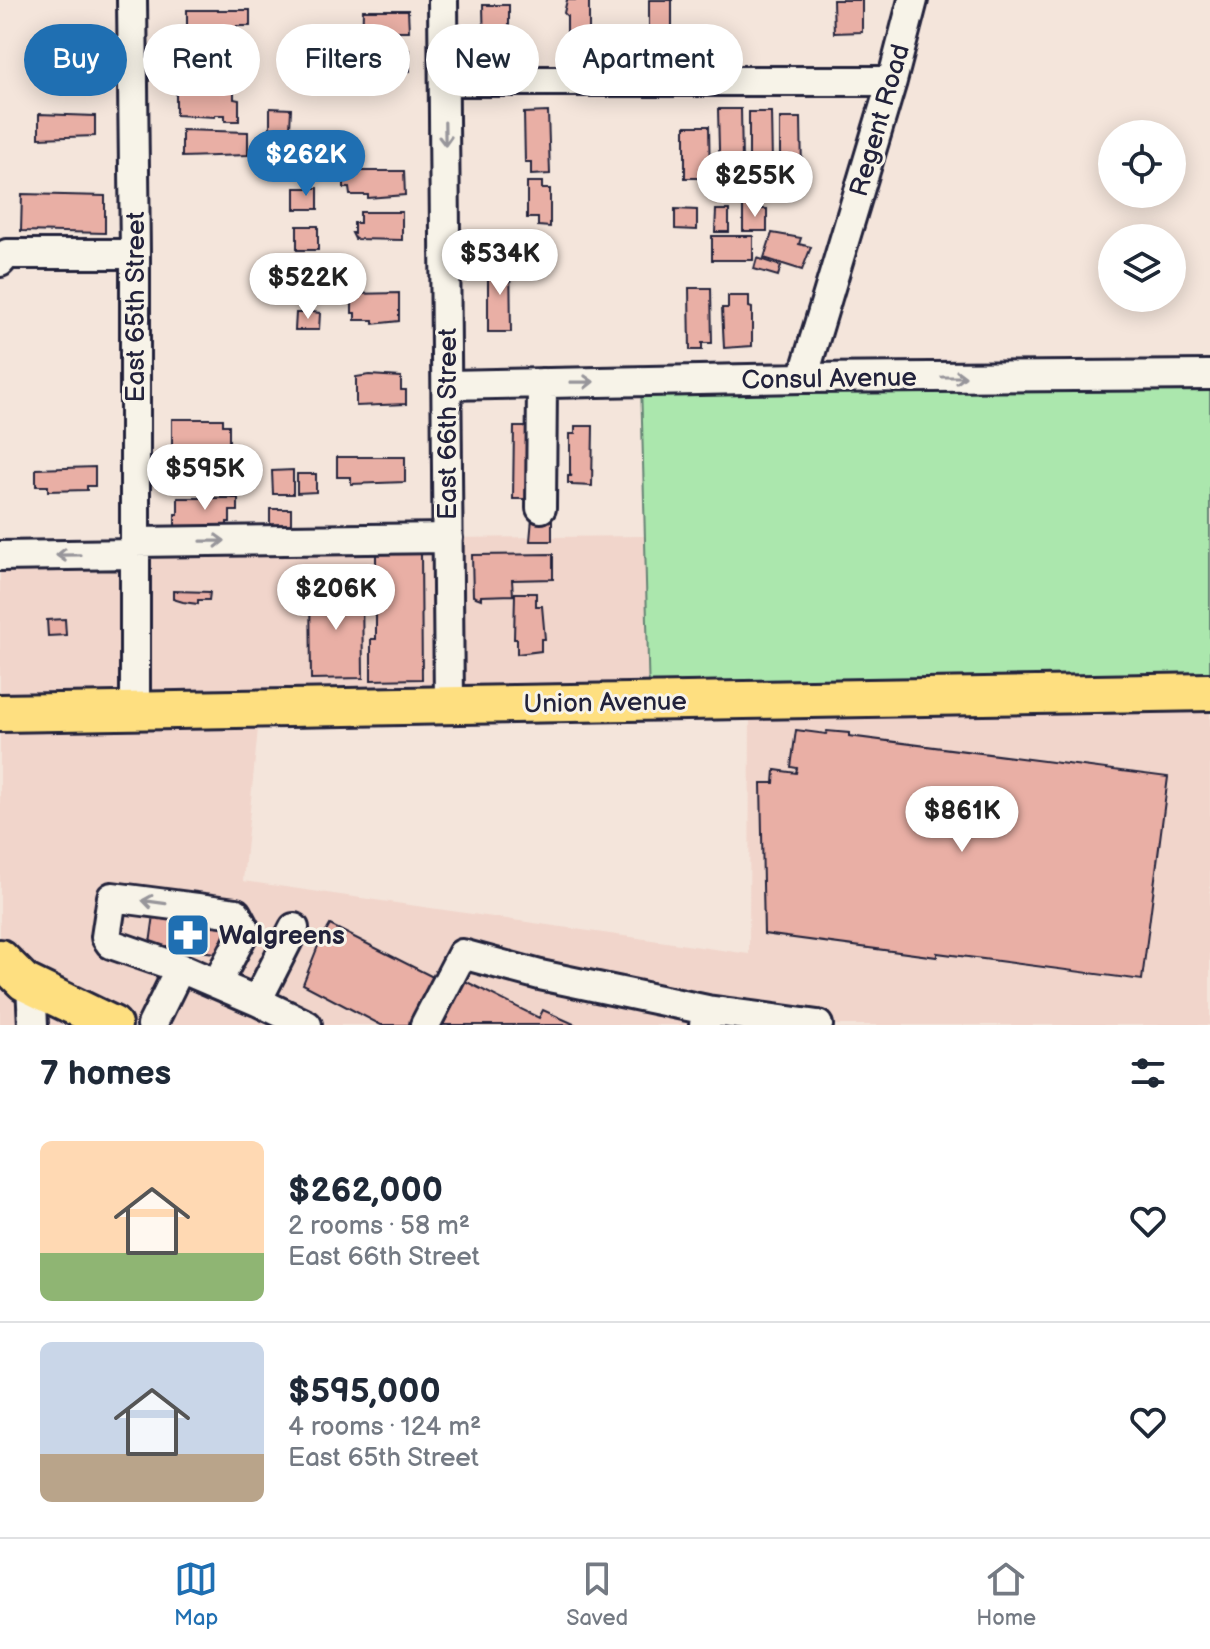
<!DOCTYPE html>
<meta charset="utf-8">
<style>
body{margin:0;font-family:"Balsamiq Sans",sans-serif;background:#f6f6f7;color:#1f2937;height:100vh;display:flex;flex-direction:column;font-size:30px;white-space:nowrap}
*{box-sizing:border-box;margin:0}
p{font-size:26px;color:#747a83}
.icon{flex:none;width:44px;height:44px;fill:none;stroke:currentColor;stroke-width:2;stroke-linecap:round;stroke-linejoin:round}
.map{position:relative;height:1025px;overflow:hidden}
.side{display:flex;flex-direction:column;background:#fff;flex:1}
.side>*{flex:none}
.hud{position:absolute;left:24px;top:24px;width:800px;height:72px;display:flex;gap:16px}
.fabs{position:absolute;left:1098px;top:120px;display:grid;gap:16px}
.fabs a{display:grid;place-items:center;width:88px;height:88px;border-radius:50%;background:#fff;box-shadow:0 4px 20px #0003;font-size:40px}
.price{position:absolute;translate:-50% -68px;padding:0 18px;border-radius:28px;background:#fff;color:#222;font-size:26px;line-height:52px;filter:drop-shadow(0 2px 4px #0008)}
.price::after{content:'';position:absolute;left:50%;top:48px;width:24px;height:18px;margin-left:-12px;background:inherit;clip-path:polygon(0 0,100% 0,50% 100%)}
.price.on{background:#1f6fb2;color:#fff}
ul{padding:0;list-style:none}
li{display:flex;align-items:center;gap:24px;height:200px;padding:0 40px}
li+li{border-top:2px solid #e0e1e3}
li span{display:grid;place-items:center;flex:none;width:224px;height:160px;border-radius:12px;color:#555}
li>.icon{margin-inline-start:auto}
span .icon{width:96px;height:96px;fill:#fffc;stroke-width:1}
li b{font-size:34px}
h2{display:flex;justify-content:space-between;align-items:center;height:96px;padding:0 40px;font-size:34px}
.chip{padding:0 28px;border-radius:36px;background:#fff;box-shadow:0 4px 20px #0003;font-size:28px;line-height:72px}
.chip.on{background:#1f6fb2;color:#fff}
.dock{display:flex;justify-content:space-around;align-items:center;height:112px;border-top:2px solid #e0e1e3;background:#fff;font-size:22px;color:#747a83}
.dock a{display:grid;justify-items:center;gap:4px}
.dock .on{color:#1f6fb2}
.map>svg:first-child{display:block}
.built{fill:#f1d5cb}
.green{fill:#abe7ad;stroke:#668474;stroke-width:2}
.building{fill:#e9afa5;stroke:#22223b;stroke-width:2}
.lines{fill:none;stroke-linecap:round;stroke-linejoin:round}
.minor-casing{stroke:#22223b;stroke-width:34}
.major-casing{stroke:#22223b;stroke-width:42}
.minor{stroke:#f7f3e8;stroke-width:28}
.major{stroke:#fedf80;stroke-width:36}
.oneway{stroke:#97959a}
.labels{text-anchor:middle;stroke-width:6;stroke-linejoin:round;paint-order:stroke}
.street-label{font-size:26px;fill:#22223b;stroke:#f7f3e8}
.poi-label{font-size:26px;font-weight:bold;fill:#22223b;stroke:#f7f3e8;text-anchor:start}
</style>
<div class="map">
<svg width="1210" height="1025" viewBox="0 0 1210 1025">
<rect width="100%" height="100%" fill="#f4e5db"/>
<filter id="ink" filterUnits="userSpaceOnUse"><feTurbulence type="fractalNoise" baseFrequency=".0125" numOctaves="2"/><feDisplacementMap in="SourceGraphic" scale="16" xChannelSelector="R" yChannelSelector="G"/><feConvolveMatrix kernelMatrix="1 2 1 2 8 2 1 2 1" color-interpolation-filters="sRGB"/></filter>
<g filter="url(#ink)">
<path class="built" d="M 645,536 L 649,701 L 260,708 L 243,881 L 749,954 L 750,700 L 1210,692 L 1210,1025 L 0,1025 L 0,556 L 448,538 Z"/>
<path class="green" d="M 1210,375 L 1210,692 L 649,701 L 641,381 Z"/>
<path class="building" d="M 567,0 L 589,0 L 589,40 L 567,40 L 567,16 L 564,13 Z
M 649,0 L 672,0 L 672,53 L 653,53 L 653,32 L 649,32 Z
M 833,0 L 862,0 L 862,32 L 834,33 Z
M 483,5 L 509,5 L 509,49 L 484,49 Z
M 187,10 L 250,10 L 250,26 L 237,26 L 237,34 L 194,36 L 194,30 L 187,30 Z
M 363,10 L 408,10 L 409,31 L 389,31 L 390,43 L 362,43 Z
M 409,50 L 410,71 L 390,72 L 390,84 L 363,84 L 363,71 L 350,71 L 350,52 Z
M 176,91 L 234,91 L 234,99 L 239,100 L 239,121 L 225,121 L 225,115 L 215,115 L 215,117 L 176,115 Z
M 270,108 L 291,109 L 290,128 L 270,128 Z
M 718,109 L 741,109 L 742,162 L 730,162 L 730,166 L 741,165 L 741,188 L 720,188 Z
M 548,112 L 550,174 L 531,175 L 531,162 L 525,162 L 524,113 Z
M 749,112 L 771,112 L 772,163 L 749,163 Z
M 39,114 L 95,116 L 95,136 L 39,138 Z
M 780,118 L 801,118 L 802,173 L 780,173 Z
M 685,126 L 709,126 L 710,178 L 685,178 Z
M 182,130 L 248,132 L 248,155 L 182,157 Z
M 267,149 L 290,149 L 291,170 L 267,170 Z
M 354,171 L 404,171 L 405,195 L 368,198 L 368,195 L 350,195 L 349,188 L 344,188 L 344,173 Z
M 527,182 L 542,182 L 542,189 L 550,189 L 550,227 L 538,226 L 538,218 L 527,218 Z
M 295,188 L 318,188 L 318,209 L 295,209 Z
M 22,194 L 105,196 L 105,233 L 21,231 Z
M 743,205 L 756,205 L 756,209 L 767,209 L 767,231 L 743,231 Z
M 675,209 L 697,210 L 697,230 L 675,229 Z
M 716,210 L 729,210 L 729,232 L 715,232 Z
M 360,212 L 402,212 L 402,240 L 355,239 L 352,233 L 354,233 L 354,223 L 360,223 Z
M 297,226 L 318,226 L 318,250 L 297,250 Z
M 772,233 L 801,238 L 799,244 L 811,247 L 802,270 L 764,258 Z
M 712,236 L 753,236 L 753,260 L 712,260 Z
M 490,237 L 510,237 L 510,250 L 490,250 Z
M 757,258 L 781,266 L 778,276 L 754,269 Z
M 491,259 L 510,259 L 511,332 L 488,332 L 488,277 L 492,277 Z
M 689,288 L 711,288 L 712,343 L 702,343 L 702,350 L 690,350 Z
M 399,293 L 399,321 L 373,324 L 373,320 L 355,320 L 355,313 L 352,313 L 352,294 Z
M 728,296 L 749,296 L 749,307 L 752,308 L 752,346 L 724,348 L 722,308 L 728,308 Z
M 304,311 L 320,313 L 319,330 L 295,330 L 296,313 L 304,313 Z
M 369,375 L 401,377 L 401,390 L 406,390 L 406,404 L 356,406 L 356,377 Z
M 172,419 L 223,419 L 223,425 L 229,425 L 229,446 L 172,446 Z
M 575,426 L 593,426 L 592,486 L 572,485 L 572,483 L 568,483 L 568,476 L 572,476 L 570,475 L 570,434 L 575,434 Z
M 514,427 L 531,427 L 530,499 L 513,499 Z
M 173,456 L 238,458 L 238,482 L 173,482 Z
M 337,457 L 405,457 L 405,482 L 351,484 L 351,477 L 337,477 Z
M 95,467 L 95,486 L 87,486 L 87,490 L 48,491 L 48,486 L 36,486 L 36,469 Z
M 293,470 L 293,494 L 273,494 L 272,471 Z
M 297,474 L 316,474 L 316,492 L 297,493 Z
M 178,498 L 238,498 L 238,511 L 230,511 L 230,522 L 227,522 L 227,526 L 175,526 L 175,514 L 178,514 Z
M 270,509 L 291,509 L 291,533 L 270,533 Z
M 552,517 L 552,541 L 530,541 L 532,518 Z
M 421,553 L 422,679 L 371,680 L 371,639 L 376,639 L 376,554 Z
M 553,554 L 553,579 L 512,580 L 513,595 L 481,596 L 481,599 L 473,596 L 472,555 Z
M 362,585 L 363,678 L 311,679 L 310,586 Z
M 173,591 L 210,592 L 209,600 L 198,600 L 198,604 L 183,602 L 173,599 Z
M 515,593 L 536,593 L 536,606 L 542,606 L 545,639 L 541,639 L 541,651 L 517,654 L 517,639 L 514,639 Z
M 65,619 L 66,635 L 48,636 L 47,620 Z
M 796,730 L 826,734 L 827,731 L 849,733 L 849,736 L 1168,777 L 1142,980 L 937,953 L 937,957 L 764,934 L 761,783 L 774,783 L 775,770 L 796,773 L 797,768 L 791,767 Z
M 154,915 L 226,925 L 222,954 L 150,944 Z
M 330,925 L 435,978 L 414,1025 L 381,1025 L 303,984 L 318,946 Z
M 465,981 L 539,1018 L 543,1010 L 576,1025 L 443,1025 Z"/>
<g class="lines">
<g class="minor-casing">
<path id="minor" d="M 132,0 L 135,254 L 135,710
M 443,0 L 449,705
M 444,81 L 892,81
M 0,262 L 7,254 L 135,254
M 803,378 L 892,81 L 913,0
M 448,385 L 803,378 L 1210,375
M 541,508 L 542,383
M 135,542 L 448,538
M 0,556 L 135,554
M 294,928 L 257,1001 L 307,1025
M 217,983 L 245,930 L 236,913 L 112,897 L 106,937 L 111,944 L 180,968 L 257,1001
M 31,985 L 33,1025
M 152,1025 L 180,968
M 425,1025 L 462,954 L 540,975 L 707,1010
M 704,1025 L 707,1010 L 818,1025"/>
</g>
<g class="major-casing">
<path id="major" d="M 0,713 L 1210,692
M 0,958 L 24,982 L 113,1025"/>
</g>
<use href="#minor" class="minor"/>
<use href="#major" class="major"/>
</g>
<defs><path id="oneway-shaft" d="M-6 0H5M1.5-3L5.5 0L1.5 3" fill="none" stroke-width="1.6" stroke-linecap="round" stroke-linejoin="round" transform="scale(2)"/></defs>
<g class="oneway">
<use href="#oneway-shaft" transform="translate(445 134) rotate(89)"/>
<use href="#oneway-shaft" transform="translate(954 377)"/>
<use href="#oneway-shaft" transform="translate(582 382) rotate(-1)"/>
<use href="#oneway-shaft" transform="translate(213 541) rotate(-1)"/>
<use href="#oneway-shaft" transform="translate(68 555) rotate(179)"/>
<use href="#oneway-shaft" transform="translate(154 902) rotate(-172)"/>
</g>
</g>
<defs>
<g id="pharmacy-square" transform="scale(2.3)"><rect x="-9" y="-9" width="18" height="18" rx="4" fill="#1f6fb2" stroke="#f7f3e8"/><path d="M-2-6h4v4h4v4h-4v4h-4v-4h-4v-4h4Z" fill="#fff"/></g>
</defs>
<g fill-rule="evenodd">
<use href="#pharmacy-square" x="188" y="935"/>
</g>
<g class="labels">
<g class="street-label">
<text transform="translate(879 120) rotate(-74)" y="9">Regent Road</text>
<text transform="translate(135 307) rotate(-90)" y="9">East 65th Street</text>
<text transform="translate(829 378) rotate(-1)" y="9">Consul Avenue</text>
<text transform="translate(447 424) rotate(-90)" y="9">East 66th Street</text>
<text transform="translate(605 702) rotate(-1)" y="9">Union Avenue</text>
</g>
<g class="poi-label">
<text x="219" y="944">Walgreens</text>
</g>
</g>
</svg>
<div class="fabs">
<a><svg class="icon" aria-label="locate" viewBox="0 0 24 24"><circle cx="12" cy="12" r="6"/><path d="M12 2v4M12 18v4M2 12h4M18 12h4"/></svg></a>
<a><svg class="icon" aria-label="layers" viewBox="0 0 24 24"><path d="M12 4l9 5-9 5-9-5zM3 14l9 5 9-5"/></svg></a>
</div>
<b class="price on" style="left:306px;top:198px">$262K</b>
<b class="price" style="left:755px;top:219px">$255K</b>
<b class="price" style="left:500px;top:297px">$534K</b>
<b class="price" style="left:308px;top:321px">$522K</b>
<b class="price" style="left:205px;top:512px">$595K</b>
<b class="price" style="left:336px;top:632px">$206K</b>
<b class="price" style="left:962px;top:854px">$861K</b>
<div class="hud">
<a class="chip on">Buy</a>
<a class="chip">Rent</a>
<a class="chip">Filters</a>
<a class="chip">New</a>
<a class="chip">Apartment</a>
</div>
</div>
<section class="side">
<h2>7 homes<svg class="icon" aria-label="filters" viewBox="0 0 24 24"><path d="M4 7h16M4 17h16"/><circle cx="9" cy="7" r="2"/><circle cx="15" cy="17" r="2"/></svg></h2>
<ul>
<li><span style="background:linear-gradient(#ffd9b3 70%,#8fb573 0)"><svg class="icon" aria-label="home" viewBox="0 0 24 24"><path d="M3 11l9-7 9 7M6 9v11h12V9"/></svg></span><div><b>$262,000</b><p>2 rooms · 58 m²</p><p>East 66th Street</p></div><svg class="icon" aria-label="heart" viewBox="0 0 24 24"><path d="M12 20l-8-8c-3-5 5-10 8-4 3-6 11-1 8 4z"/></svg></li>
<li><span style="background:linear-gradient(#c9d6e8 70%,#b9a48a 0)"><svg class="icon" aria-label="home" viewBox="0 0 24 24"><path d="M3 11l9-7 9 7M6 9v11h12V9"/></svg></span><div><b>$595,000</b><p>4 rooms · 124 m²</p><p>East 65th Street</p></div><svg class="icon" aria-label="heart" viewBox="0 0 24 24"><path d="M12 20l-8-8c-3-5 5-10 8-4 3-6 11-1 8 4z"/></svg></li>
</ul>
</section>
<nav class="dock">
<a class="on"><svg class="icon" aria-label="map" viewBox="0 0 24 24"><path d="M3 6l6-2 6 2 6-2v14l-6 2-6-2-6 2zM9 4v14M15 6v14"/></svg>Map</a>
<a><svg class="icon" aria-label="saved" viewBox="0 0 24 24"><path d="M7 4h10v16l-5-4-5 4z"/></svg>Saved</a>
<a><svg class="icon" aria-label="home" viewBox="0 0 24 24"><path d="M3 11l9-7 9 7M6 9v11h12V9"/></svg>Home</a>
</nav>
